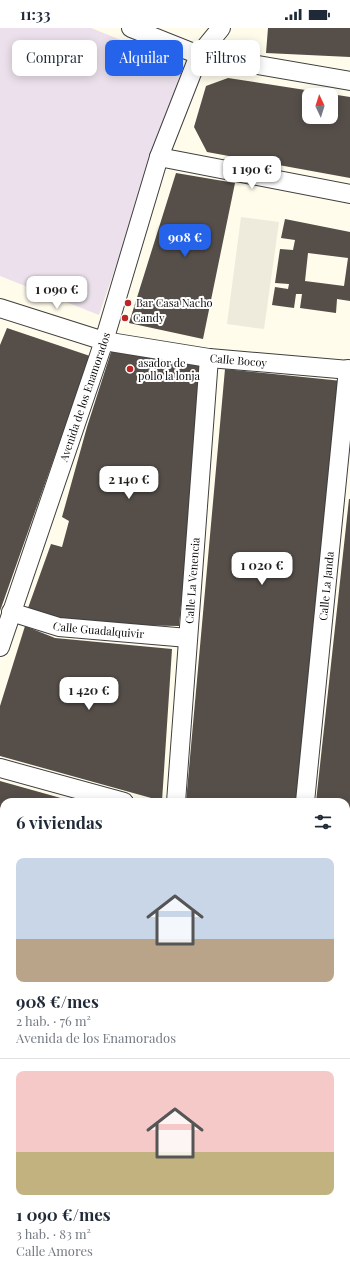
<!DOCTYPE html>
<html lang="es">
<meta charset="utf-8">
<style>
body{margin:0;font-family:"Playfair Display",serif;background:#f2f2f3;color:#1f2937;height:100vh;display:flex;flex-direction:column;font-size:15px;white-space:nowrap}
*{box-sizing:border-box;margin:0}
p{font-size:13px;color:#747a83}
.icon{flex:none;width:22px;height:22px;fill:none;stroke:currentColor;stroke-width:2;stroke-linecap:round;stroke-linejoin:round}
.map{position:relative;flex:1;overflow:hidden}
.side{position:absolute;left:0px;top:770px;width:350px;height:480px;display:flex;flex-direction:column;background:#fff;border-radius:12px 12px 0 0;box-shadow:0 2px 10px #0003}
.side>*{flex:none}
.banner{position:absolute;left:12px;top:12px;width:326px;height:36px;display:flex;gap:8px}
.needle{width:26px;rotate:356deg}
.tools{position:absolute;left:302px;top:60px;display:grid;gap:8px}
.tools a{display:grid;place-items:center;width:36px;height:36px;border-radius:8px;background:#fff;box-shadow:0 2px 10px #0003;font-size:20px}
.price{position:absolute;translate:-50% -34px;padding:0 9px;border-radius:8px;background:#fff;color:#222;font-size:13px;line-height:26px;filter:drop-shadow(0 1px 2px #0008)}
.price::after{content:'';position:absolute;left:50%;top:24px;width:12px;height:9px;margin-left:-6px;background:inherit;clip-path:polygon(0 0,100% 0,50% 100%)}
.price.selected{background:#2563eb;color:#fff}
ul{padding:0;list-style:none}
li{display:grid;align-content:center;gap:8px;height:212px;padding:0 16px}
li+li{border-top:1px solid #e0e1e3}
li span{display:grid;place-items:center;height:124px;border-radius:8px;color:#555}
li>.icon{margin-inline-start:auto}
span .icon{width:72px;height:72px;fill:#fffc;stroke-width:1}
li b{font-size:17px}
h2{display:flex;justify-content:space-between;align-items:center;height:48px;padding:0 16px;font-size:17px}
.pill{padding:0 14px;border-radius:8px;background:#fff;box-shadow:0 2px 10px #0003;font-size:14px;line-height:36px}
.pill.selected{background:#2563eb;color:#fff}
.status{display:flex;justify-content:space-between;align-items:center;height:28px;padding:0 20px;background:#fff;direction:ltr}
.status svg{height:11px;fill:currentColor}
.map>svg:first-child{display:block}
.industrial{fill:#ebe0eb}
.green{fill:#cee8b6}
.plaza{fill:#eeeadc}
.building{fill:#554e49;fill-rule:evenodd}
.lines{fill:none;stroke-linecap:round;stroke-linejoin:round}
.street-casing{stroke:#3f3f3f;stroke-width:20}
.street{stroke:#fff;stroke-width:18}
.poi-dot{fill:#bb2626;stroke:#fff;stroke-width:1.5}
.labels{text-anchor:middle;stroke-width:4;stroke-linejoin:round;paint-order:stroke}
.poi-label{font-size:11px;fill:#0c0c0c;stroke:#fff;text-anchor:start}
.street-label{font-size:11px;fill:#0c0c0c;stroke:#fff}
</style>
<div class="status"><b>11:33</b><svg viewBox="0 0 49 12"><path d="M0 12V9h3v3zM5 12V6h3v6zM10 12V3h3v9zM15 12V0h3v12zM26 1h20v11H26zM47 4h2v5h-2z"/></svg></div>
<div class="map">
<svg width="350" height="1250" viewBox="0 0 350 1250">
<rect width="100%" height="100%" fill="#fffcec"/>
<path class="industrial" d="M 0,0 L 91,0 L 185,38 L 99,287 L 0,248 Z
M 346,1056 L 350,1057 L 350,1192 L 346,1191 Z
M 244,1246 L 330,1246 L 343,1250 L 242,1250 Z"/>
<path class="green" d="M 346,892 L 350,892 L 350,1018 L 346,1016 Z"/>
<path class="plaza" d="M 241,189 L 279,194 L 264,301 L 227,296 Z"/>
<path class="building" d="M 268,0 L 350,0 L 350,29 L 266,25 Z
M 228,50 L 331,66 L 309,67 L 309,89 L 331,89 L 331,66 L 350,69 L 350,150 L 207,124 L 194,99 L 206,58 Z
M 176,145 L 235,155 L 203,311 L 129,295 Z
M 285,191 L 350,204 L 350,273 L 337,271 L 336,285 L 300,280 L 302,266 L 296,266 L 294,280 L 272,277 L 275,259 L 288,261 L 289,256 L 275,255 L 280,221 L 293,222 L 295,212 L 281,210 ZM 308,225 L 348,230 L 344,258 L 305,253 Z
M 7,300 L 90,328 L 0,583 L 0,317 Z
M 112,321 L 204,337 L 179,598 L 76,596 L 28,580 L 51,516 L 62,519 L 69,493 L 62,489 L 87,399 Z
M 225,341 L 342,353 L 297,774 L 186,774 Z
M 349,471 L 350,471 L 350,788 L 346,788 L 346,774 L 316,774 Z
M 25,598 L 55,610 L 172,621 L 162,773 L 0,728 L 0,678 Z
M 0,753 L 75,774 L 4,774 L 4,785 L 0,783 Z
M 0,800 L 4,802 L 4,921 L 0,919 Z
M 346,810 L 350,811 L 350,889 L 346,889 Z
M 0,943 L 4,944 L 4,988 L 0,987 Z
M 0,1011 L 4,1012 L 4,1078 L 0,1077 Z
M 346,1016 L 350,1018 L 350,1057 L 346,1056 Z
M 36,1246 L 225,1246 L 224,1250 L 35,1250 Z"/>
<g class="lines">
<g class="street-casing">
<g id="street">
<path d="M 131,0 L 199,27 L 350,53"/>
<path d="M 159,129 L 350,166"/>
<path id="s1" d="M 0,280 L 104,313 L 209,330 L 350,342"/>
<path id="s2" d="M 11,584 L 59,599 L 188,610"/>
<path id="s3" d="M 0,619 L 104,313 L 159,129 L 199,27 L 221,0"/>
<path d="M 0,740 L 124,774"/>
<path id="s4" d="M 176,774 L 209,330"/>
<path id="s5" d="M 305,774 L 348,341"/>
<path d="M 346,802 L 350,802"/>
<path d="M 0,1092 L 4,1094"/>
<path d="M 346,1206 L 350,1207"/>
<path d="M 19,1250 L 21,1246"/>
<path d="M 232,1250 L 233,1246"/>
</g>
</g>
<use href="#street" class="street"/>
</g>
<g class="poi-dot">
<circle cx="128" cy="275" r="4"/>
<circle cx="125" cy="290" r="4"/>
<circle cx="130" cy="341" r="4"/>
</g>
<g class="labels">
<g class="poi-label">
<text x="136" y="279">Bar Casa Nacho</text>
<text x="133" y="294">Candy</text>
<text x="138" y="339">asador de<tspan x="138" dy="13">pollo la lonja</tspan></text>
</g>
<g class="street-label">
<text dy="4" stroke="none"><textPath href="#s1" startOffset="245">Calle Bocoy</textPath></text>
<text dy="4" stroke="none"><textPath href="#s3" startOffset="264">Avenida de los Enamorados</textPath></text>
<text dy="4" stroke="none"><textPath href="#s4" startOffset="222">Calle La Venencia</textPath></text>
<text dy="4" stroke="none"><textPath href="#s5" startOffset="217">Calle La Janda</textPath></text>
<text dy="4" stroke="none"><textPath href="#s2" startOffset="90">Calle Guadalquivir</textPath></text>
</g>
</g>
</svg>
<div class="tools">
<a><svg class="needle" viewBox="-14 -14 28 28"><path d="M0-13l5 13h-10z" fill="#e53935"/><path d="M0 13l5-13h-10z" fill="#747a83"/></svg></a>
</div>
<b class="price" style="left:252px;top:162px">1 190 €</b>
<b class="price selected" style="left:185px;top:230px">908 €</b>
<b class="price" style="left:57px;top:282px">1 090 €</b>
<b class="price" style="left:129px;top:472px">2 140 €</b>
<b class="price" style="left:262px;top:558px">1 020 €</b>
<b class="price" style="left:89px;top:683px">1 420 €</b>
<div class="banner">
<a class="pill">Comprar</a>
<a class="pill selected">Alquilar</a>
<a class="pill">Filtros</a>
</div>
<section class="side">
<h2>6 viviendas<svg class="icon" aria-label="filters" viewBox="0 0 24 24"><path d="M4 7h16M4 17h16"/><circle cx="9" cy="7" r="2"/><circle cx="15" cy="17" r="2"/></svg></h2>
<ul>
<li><span style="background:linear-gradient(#c9d6e8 65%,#b9a48a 0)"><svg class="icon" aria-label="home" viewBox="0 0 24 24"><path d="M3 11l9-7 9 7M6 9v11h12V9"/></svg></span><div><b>908 €/mes</b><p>2 hab. · 76 m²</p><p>Avenida de los Enamorados</p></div></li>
<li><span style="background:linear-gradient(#f6c9c9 65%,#c2b280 0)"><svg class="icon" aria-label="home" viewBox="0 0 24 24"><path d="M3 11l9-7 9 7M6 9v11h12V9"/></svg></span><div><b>1 090 €/mes</b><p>3 hab. · 83 m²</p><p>Calle Amores</p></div></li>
</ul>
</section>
</div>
